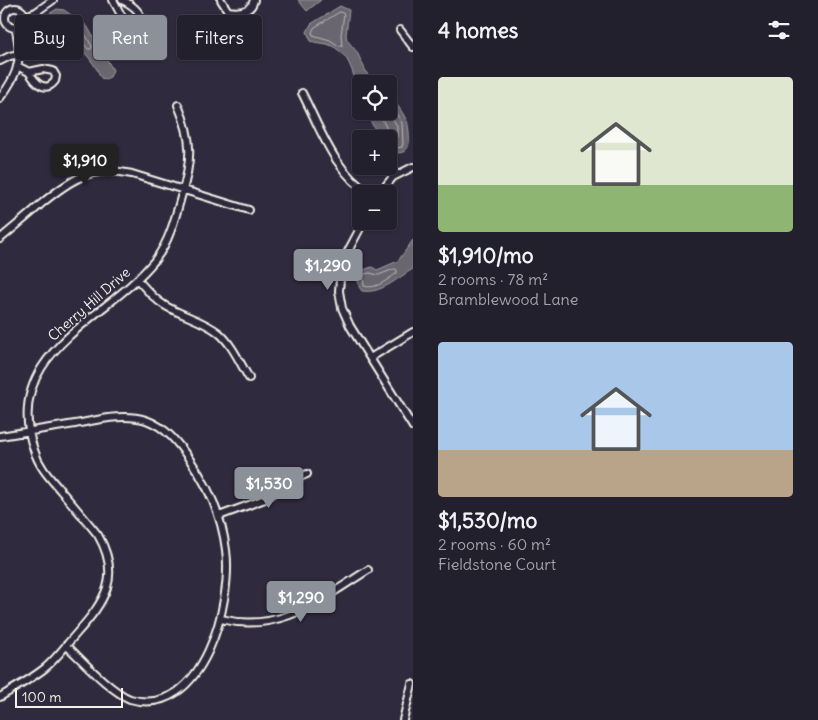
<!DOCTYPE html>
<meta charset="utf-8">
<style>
body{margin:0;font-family:Delius,sans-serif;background:#2b2836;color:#f1f3f6;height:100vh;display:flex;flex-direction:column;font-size:19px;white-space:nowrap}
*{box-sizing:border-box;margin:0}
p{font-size:16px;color:#a3a3aa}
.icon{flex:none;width:28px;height:28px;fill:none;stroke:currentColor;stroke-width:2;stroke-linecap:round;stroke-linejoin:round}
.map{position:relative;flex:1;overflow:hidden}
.sheet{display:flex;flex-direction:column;background:#23202e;width:405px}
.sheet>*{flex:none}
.banner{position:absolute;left:15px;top:15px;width:322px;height:45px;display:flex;gap:10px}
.fabs{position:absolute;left:352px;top:75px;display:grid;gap:10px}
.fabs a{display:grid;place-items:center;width:45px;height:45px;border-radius:5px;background:#23202e;box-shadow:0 1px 4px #0004,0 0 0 1px #403e4a;font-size:25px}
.scale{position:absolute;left:15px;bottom:12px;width:108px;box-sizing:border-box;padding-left:5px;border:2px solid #f4f1e8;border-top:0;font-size:14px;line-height:18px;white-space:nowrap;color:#f4f1e8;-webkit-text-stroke:4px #2f2a3d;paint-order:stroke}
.price{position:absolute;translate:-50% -42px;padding:0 11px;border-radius:5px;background:#8c9099;color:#fff;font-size:16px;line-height:32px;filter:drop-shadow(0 1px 2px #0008)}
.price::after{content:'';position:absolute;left:50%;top:30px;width:15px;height:11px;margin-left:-8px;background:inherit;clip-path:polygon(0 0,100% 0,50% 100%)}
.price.on{background:#222;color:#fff}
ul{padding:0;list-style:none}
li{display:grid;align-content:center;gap:10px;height:265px;padding:0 25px}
li span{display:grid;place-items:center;height:155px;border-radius:5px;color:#555}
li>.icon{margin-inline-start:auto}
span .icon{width:90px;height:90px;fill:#fffc;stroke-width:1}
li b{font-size:21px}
h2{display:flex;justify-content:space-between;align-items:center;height:60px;padding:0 25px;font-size:21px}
.tag{padding:0 18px;border-radius:5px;background:#23202e;box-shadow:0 1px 4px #0004,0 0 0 1px #403e4a;font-size:18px;line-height:45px}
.tag.on{background:#8c9099;color:#fff}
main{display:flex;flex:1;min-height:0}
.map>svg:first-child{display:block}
.water{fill:#6a6670;stroke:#a19ea0}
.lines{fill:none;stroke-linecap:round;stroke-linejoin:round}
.shore{stroke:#bdb9b8;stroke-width:1}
.minor-casing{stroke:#f4f1e8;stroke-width:10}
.minor{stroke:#2f2a3d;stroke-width:6}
.labels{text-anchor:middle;stroke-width:4;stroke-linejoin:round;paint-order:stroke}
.street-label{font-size:14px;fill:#f4f1e8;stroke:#2f2a3d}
</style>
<main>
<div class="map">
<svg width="413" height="720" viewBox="0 0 413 720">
<rect width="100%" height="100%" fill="#2f2a3d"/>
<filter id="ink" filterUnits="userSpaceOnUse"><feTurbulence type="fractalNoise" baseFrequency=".02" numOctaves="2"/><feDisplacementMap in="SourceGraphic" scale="10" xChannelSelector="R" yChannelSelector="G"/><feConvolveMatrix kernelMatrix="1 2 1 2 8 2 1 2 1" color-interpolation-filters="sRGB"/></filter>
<g filter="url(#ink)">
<path class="water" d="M 298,0 L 321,0 L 307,11 Z
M 340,6 L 349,10 L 346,35 L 347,40 L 357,52 L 369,78 L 381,84 L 361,84 L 361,100 C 353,78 353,53 327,44 C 322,43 316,43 311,41 L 307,32 L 311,24 Z
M 57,9 L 64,10 L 87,26 L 113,70 L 110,77 L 105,79 L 101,78 C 93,57 74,45 65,25 L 53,28 L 43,26 L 41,24 L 42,18 Z
M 389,93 C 395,102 402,111 407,121 C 409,127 411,144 407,149 C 404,153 399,153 395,153 L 389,147 L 389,139 L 381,139 L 373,126 L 366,111 L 389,111 Z
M 413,240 L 413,269 C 397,278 382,294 362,291 C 357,286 357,277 360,271 L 372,267 L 377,270 L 398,261 Z"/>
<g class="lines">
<path class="shore" d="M 340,12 L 344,14 L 341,35 L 342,46 L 339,46 L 330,40 L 313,35 L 312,32 L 314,28 Z
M 73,25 C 85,29 86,37 92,46 L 91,49 L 88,49 L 72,28 Z
M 389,101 L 402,123 L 403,144 L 402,147 L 397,148 L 389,144
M 378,111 L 391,137 L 395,139 L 397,137 L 397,126 L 388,111
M 395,269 L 397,270 L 397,273 C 388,279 376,290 364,286 L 363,277 L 364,274 L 370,273 L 378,275 Z"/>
<g class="minor-casing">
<path id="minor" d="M 113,0 L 128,28 L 131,30 L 138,31 L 142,27 C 144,14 133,5 122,0
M 221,0 L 228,11 C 240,13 251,12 254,0
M5 18a10 10 0 1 1 20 0a10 10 0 1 1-20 0Z
M 25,16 L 36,12 L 53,0
M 400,30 L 413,47
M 0,61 L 10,56 L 19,54
M 17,66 L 29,72 L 43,69 L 53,71 L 56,76 L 55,81 C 45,94 35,82 29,72
M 302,93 C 320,128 335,174 371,194
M 0,98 C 19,74 23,57 15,27
M 379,194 L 393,177 L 413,167
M 364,221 L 347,253 L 341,268 L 339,291 L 342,308 L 350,326 L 413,427
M 0,239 C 14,227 28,216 41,204 C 71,179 92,165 132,174 L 249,210
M 137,279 C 145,288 153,298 164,305 C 182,316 203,320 219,333 C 232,344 240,363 249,378
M 370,358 L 413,332
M 0,436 C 25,432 50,428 75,424 C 98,420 123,413 146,420 C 166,427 178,443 190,460 C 209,487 222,517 226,550 C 233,600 204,720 130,699 C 110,691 83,661 66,645
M 219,516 L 265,499 L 291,481 L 307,474
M 221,619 C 280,634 320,600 368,570
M 0,697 C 15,688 31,679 45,668 C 57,658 66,645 76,634 C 105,601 122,577 98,535 C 86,520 73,505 61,491 C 50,478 39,467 34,450 C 0,353 107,320 155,260 C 169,242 175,219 181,197 C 192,161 193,140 178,105
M 403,720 L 412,684"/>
</g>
<use href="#minor" class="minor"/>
</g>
</g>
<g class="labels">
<g class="street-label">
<text transform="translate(89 304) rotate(-41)" y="5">Cherry Hill Drive</text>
</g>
</g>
</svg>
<div class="fabs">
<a><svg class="icon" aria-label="locate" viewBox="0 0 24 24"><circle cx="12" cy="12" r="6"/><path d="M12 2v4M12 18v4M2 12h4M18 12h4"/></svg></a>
<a>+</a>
<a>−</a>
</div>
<div class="scale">100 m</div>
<b class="price on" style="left:85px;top:186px">$1,910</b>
<b class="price" style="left:328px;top:291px">$1,290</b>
<b class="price" style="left:269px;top:509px">$1,530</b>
<b class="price" style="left:301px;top:623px">$1,290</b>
<div class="banner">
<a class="tag">Buy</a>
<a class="tag on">Rent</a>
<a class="tag">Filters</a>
</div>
</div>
<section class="sheet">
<h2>4 homes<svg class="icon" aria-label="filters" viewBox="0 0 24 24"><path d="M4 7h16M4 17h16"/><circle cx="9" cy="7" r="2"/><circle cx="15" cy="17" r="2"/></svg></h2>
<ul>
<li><span style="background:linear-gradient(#dfe7d0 70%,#8fb573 0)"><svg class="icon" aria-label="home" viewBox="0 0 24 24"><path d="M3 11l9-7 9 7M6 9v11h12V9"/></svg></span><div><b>$1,910/mo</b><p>2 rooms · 78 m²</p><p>Bramblewood Lane</p></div></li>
<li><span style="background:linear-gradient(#a9c7e8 70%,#b9a48a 0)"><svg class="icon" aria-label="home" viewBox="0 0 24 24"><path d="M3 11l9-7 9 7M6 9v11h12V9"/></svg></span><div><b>$1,530/mo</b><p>2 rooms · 60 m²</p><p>Fieldstone Court</p></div></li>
</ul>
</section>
</main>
